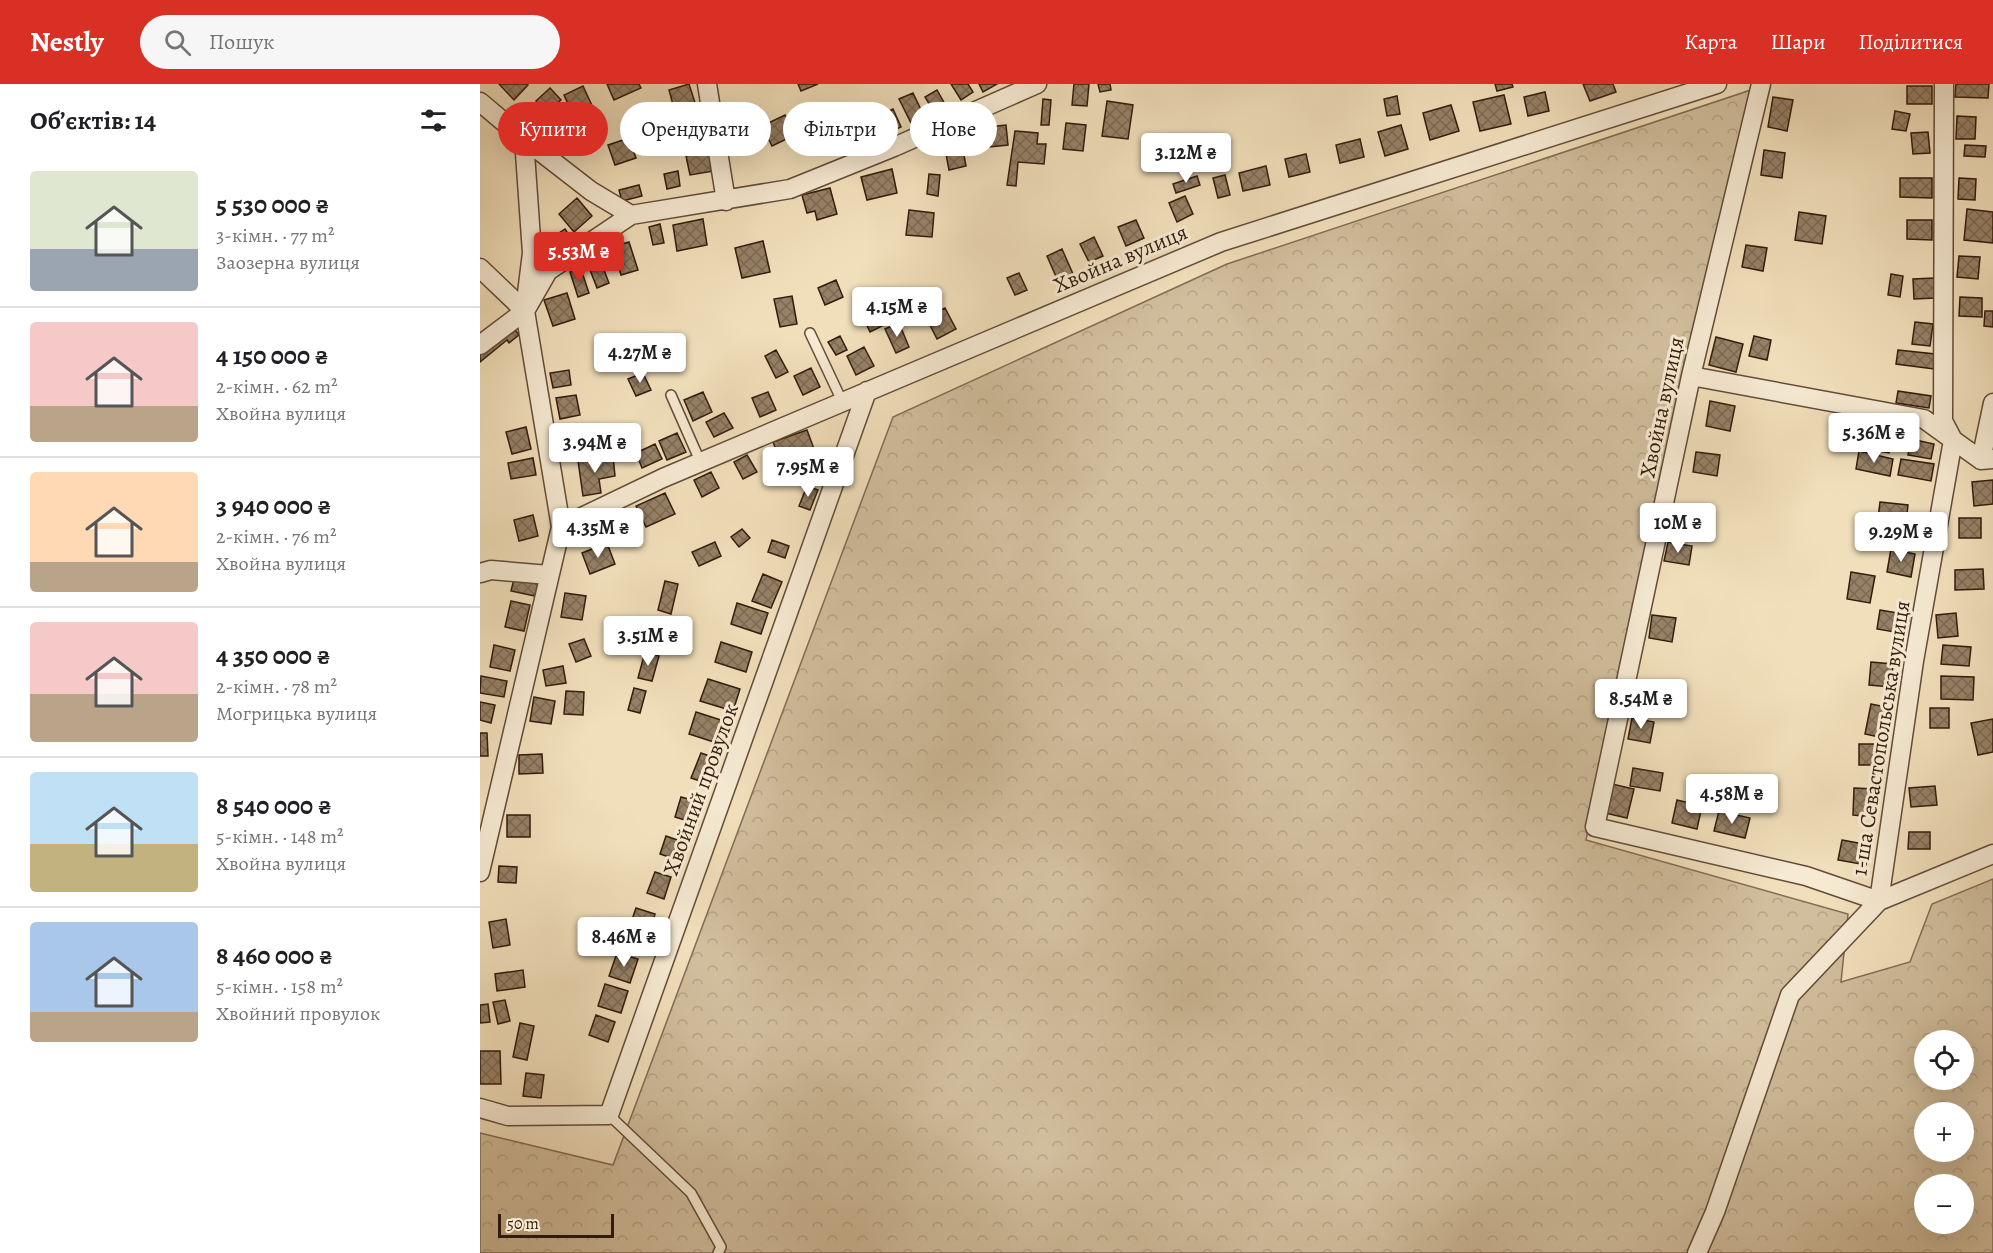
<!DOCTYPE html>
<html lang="uk">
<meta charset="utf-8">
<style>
body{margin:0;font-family:Alegreya,serif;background:#f6f6f6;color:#202124;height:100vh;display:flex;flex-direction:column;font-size:22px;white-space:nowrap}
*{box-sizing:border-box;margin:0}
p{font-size:20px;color:#757577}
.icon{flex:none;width:33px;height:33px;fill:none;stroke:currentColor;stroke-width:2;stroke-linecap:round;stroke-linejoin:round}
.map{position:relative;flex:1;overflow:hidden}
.panel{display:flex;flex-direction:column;background:#fff;width:480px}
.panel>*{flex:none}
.guide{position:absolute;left:18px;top:18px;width:570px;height:54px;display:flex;gap:12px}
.tools{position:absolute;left:1434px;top:946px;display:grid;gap:12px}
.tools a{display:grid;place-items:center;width:60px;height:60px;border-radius:50%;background:#fff;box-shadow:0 6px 24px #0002;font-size:30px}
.scale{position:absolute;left:18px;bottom:15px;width:116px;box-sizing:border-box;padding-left:6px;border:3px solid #341b0b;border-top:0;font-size:16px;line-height:21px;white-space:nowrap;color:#341b0b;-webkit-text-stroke:4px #f6ead3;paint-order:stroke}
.price{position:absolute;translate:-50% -51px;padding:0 14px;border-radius:6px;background:#fff;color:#222;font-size:20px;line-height:39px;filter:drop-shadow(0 2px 3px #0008)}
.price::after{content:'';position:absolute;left:50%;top:36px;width:18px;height:14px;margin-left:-9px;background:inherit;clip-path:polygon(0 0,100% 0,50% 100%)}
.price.on{background:#d93025;color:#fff}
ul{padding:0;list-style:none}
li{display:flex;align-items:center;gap:18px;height:150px;padding:0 30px}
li+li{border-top:2px solid #e0e0e0}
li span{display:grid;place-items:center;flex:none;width:168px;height:120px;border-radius:6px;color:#555}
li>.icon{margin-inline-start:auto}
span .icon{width:72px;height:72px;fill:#fffc;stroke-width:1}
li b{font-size:26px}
h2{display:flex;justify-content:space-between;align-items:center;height:72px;padding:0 30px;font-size:26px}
.tag{padding:0 21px;border-radius:27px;background:#fff;box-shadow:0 6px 24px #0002;font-size:21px;line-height:54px}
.tag.on{background:#d93025;color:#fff}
header{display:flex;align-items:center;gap:36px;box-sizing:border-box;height:84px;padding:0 30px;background:#d93025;color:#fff}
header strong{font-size:28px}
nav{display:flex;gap:33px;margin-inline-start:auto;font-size:21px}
.search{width:420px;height:54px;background:#f6f6f6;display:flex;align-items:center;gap:15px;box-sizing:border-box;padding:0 21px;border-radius:33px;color:#757577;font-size:22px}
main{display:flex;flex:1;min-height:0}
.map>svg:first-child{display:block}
.forest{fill:url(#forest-crowns);stroke:#826c54;stroke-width:1.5;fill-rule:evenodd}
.building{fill:url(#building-cross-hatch);stroke:#341b0b;stroke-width:1.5}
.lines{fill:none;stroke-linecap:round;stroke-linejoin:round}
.service-casing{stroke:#634c37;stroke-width:12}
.minor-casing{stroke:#634c37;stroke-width:21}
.service{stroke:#f6ead3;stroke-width:9}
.minor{stroke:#f6ead3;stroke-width:18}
.labels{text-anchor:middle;stroke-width:6;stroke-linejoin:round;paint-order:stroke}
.street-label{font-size:22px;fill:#341b0b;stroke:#f6ead3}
</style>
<header>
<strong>Nestly</strong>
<div class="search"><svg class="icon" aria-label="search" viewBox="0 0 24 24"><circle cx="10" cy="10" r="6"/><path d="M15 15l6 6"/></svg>Пошук</div>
<nav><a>Карта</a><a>Шари</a><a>Поділитися</a></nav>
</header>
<main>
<section class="panel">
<h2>Об’єктів: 14<svg class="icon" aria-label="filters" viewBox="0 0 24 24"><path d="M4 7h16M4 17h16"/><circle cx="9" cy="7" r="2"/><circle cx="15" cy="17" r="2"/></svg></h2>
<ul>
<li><span style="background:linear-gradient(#dfe7d0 65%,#9aa5b1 0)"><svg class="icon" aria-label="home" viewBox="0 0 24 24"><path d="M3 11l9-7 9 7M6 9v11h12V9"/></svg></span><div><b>5 530 000 ₴</b><p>3-кімн. · 77 m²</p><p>Заозерна вулиця</p></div></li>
<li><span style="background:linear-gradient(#f6c9c9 70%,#b9a48a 0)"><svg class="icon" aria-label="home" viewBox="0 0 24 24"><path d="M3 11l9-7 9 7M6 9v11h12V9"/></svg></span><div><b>4 150 000 ₴</b><p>2-кімн. · 62 m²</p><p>Хвойна вулиця</p></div></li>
<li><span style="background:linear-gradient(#ffd9b3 75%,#b9a48a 0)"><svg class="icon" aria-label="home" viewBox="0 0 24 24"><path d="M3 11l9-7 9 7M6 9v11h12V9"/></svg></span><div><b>3 940 000 ₴</b><p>2-кімн. · 76 m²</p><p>Хвойна вулиця</p></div></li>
<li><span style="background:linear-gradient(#f6c9c9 60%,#b9a48a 0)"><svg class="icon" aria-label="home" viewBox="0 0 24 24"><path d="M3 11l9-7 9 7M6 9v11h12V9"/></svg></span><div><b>4 350 000 ₴</b><p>2-кімн. · 78 m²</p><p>Могрицька вулиця</p></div></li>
<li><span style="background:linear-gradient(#bfe0f5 60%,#c2b280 0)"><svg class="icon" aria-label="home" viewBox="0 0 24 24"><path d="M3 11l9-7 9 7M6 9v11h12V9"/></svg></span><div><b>8 540 000 ₴</b><p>5-кімн. · 148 m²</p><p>Хвойна вулиця</p></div></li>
<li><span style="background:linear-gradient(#a9c7e8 75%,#b9a48a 0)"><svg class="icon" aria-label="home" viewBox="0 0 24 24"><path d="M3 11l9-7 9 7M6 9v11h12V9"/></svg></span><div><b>8 460 000 ₴</b><p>5-кімн. · 158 m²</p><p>Хвойний провулок</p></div></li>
</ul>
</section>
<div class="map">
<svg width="1513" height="1169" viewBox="0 0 1513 1169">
<defs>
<pattern id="forest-crowns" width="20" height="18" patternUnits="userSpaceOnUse" patternTransform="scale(1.5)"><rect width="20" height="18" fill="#d1be9d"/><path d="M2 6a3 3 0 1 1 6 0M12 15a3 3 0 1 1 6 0" fill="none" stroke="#b4a386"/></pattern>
<pattern id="building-cross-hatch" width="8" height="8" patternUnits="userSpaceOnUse" patternTransform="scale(1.5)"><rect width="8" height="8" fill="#968167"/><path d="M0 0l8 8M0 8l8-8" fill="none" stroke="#7b6953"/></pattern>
</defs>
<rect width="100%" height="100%" fill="#f1dfbb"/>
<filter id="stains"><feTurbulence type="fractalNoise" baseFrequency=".00333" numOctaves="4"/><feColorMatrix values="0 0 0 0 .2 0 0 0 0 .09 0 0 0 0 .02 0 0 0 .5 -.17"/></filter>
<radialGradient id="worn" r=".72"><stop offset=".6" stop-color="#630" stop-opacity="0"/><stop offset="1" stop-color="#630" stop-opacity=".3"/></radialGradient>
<path class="forest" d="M 1274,5 L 1206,280 L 1106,756 L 1368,830 L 1361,898 L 1430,878 L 1452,820 L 1513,795 L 1513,1169 L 0,1169 L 0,1049 L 133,1081 L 413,333 L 747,180 ZM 1444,957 L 1484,957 L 1484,996 L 1444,996 ZM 1444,1029 L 1484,1029 L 1484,1068 L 1444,1068 ZM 1444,1101 L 1484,1101 L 1484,1140 L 1444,1140 Z"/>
<path class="building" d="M 19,0 L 47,0 L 48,1 L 34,16 Z
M 127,0 L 159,0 L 161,4 L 134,16 Z
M 209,0 L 216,22 L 195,28 L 189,6 Z
M 318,0 L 338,0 L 321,7 Z
M 471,0 L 488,0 L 493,8 L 481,16 Z
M 499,0 L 517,0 L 503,8 Z
M 594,0 L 609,0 L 607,22 L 592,21 Z
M 618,0 L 630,0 L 631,6 L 620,8 Z
M 1015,0 L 1032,0 L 1033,3 L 1017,7 Z
M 1103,0 L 1133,0 L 1136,8 L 1110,17 Z
M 1476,0 L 1509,0 L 1508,14 L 1475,13 Z
M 103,2 L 114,26 L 95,35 L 84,11 Z
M 1427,2 L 1452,2 L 1452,20 L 1427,20 Z
M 70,4 L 81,16 L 67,28 L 56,17 Z
M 457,6 L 466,22 L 454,28 L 445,13 Z
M 1065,8 L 1069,27 L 1048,32 L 1044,13 Z
M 433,9 L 444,32 L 431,39 L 419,15 Z
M 1024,11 L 1031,40 L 1000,47 L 993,18 Z
M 917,12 L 920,30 L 907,32 L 904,15 Z
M 1293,13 L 1313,16 L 1307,47 L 1288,43 Z
M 563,15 L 571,16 L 569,41 L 561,41 Z
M 627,17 L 653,21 L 648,55 L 622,52 Z
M 971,21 L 979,47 L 950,56 L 943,29 Z
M 413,25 L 421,43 L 404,51 L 395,33 Z
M 1415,27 L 1430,30 L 1426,47 L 1412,45 Z
M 373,28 L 382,54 L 358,63 L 348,38 Z
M 258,30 L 265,54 L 251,58 L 245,34 Z
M 305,31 L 315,51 L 292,62 L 282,42 Z
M 1477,32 L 1496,33 L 1495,55 L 1476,55 Z
M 586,39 L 606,41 L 603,67 L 583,65 Z
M 526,41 L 528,61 L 490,65 L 488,45 Z
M 921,41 L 928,65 L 905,72 L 898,48 Z
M 535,47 L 558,49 L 557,60 L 566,60 L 564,80 L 538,78 L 536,102 L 527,101 Z
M 1448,48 L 1450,69 L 1433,70 L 1431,49 Z
M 480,50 L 486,82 L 469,86 L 463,54 Z
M 149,54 L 156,74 L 135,81 L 128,61 Z
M 880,55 L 884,73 L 860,79 L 856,61 Z
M 1485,61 L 1506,62 L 1505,73 L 1484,72 Z
M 1284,66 L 1305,69 L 1302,94 L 1281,91 Z
M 230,67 L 234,87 L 210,91 L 206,72 Z
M 826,70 L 830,88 L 809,93 L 805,75 Z
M 786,82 L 790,101 L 763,107 L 759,89 Z
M 412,85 L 417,109 L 387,116 L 381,93 Z
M 198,87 L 200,102 L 187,105 L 184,90 Z
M 449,90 L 460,91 L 458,112 L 447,110 Z
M 745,91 L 750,111 L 738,114 L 733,94 Z
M 717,92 L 720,101 L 696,109 L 693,100 Z
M 1420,94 L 1452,94 L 1452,114 L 1420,113 Z
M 1479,94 L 1496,95 L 1495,116 L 1478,115 Z
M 159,101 L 162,112 L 142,117 L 139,106 Z
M 350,104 L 357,130 L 337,136 L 335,127 L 327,129 L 322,111 Z
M 705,112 L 713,130 L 697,138 L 689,119 Z
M 97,114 L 112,132 L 94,148 L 79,130 Z
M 1487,125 L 1513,128 L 1513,159 L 1484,156 Z
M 429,126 L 454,129 L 452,153 L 426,151 Z
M 1319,128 L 1346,132 L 1342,160 L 1315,156 Z
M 223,135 L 227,161 L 197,167 L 193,141 Z
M 656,136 L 664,154 L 646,162 L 638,143 Z
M 1427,136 L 1452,136 L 1452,156 L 1427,155 Z
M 180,140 L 184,159 L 173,161 L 169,143 Z
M 85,145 L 92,156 L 83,162 L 76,151 Z
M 614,153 L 623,172 L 609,178 L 600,160 Z
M 283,157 L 290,188 L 262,194 L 255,164 Z
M 149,158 L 158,186 L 141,191 L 132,163 Z
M 1266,161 L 1287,164 L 1283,187 L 1262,183 Z
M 582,165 L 593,190 L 578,197 L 567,172 Z
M 117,168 L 129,199 L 117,204 L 105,173 Z
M 1479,172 L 1500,173 L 1498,195 L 1477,193 Z
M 101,185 L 109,209 L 98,213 L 90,188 Z
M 539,189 L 547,206 L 535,211 L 527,194 Z
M 1411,190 L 1423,192 L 1420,213 L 1408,211 Z
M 1454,194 L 1455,214 L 1434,215 L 1433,195 Z
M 356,196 L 363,213 L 345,221 L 338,204 Z
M 453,208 L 458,219 L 435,228 L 430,218 Z
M 87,209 L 95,235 L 73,242 L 64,216 Z
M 312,212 L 317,240 L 300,243 L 294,215 Z
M 1480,213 L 1502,214 L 1502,233 L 1479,232 Z
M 398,224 L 406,240 L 390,248 L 382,231 Z
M 465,224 L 476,245 L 457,255 L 446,233 Z
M 1505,227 L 1513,227 L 1513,243 L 1504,242 Z
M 1435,238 L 1453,240 L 1450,262 L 1432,260 Z
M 419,239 L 429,263 L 416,269 L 405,245 Z
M 31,241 L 39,251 L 29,259 L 27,256 L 0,278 L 0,265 Z
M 195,251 L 203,270 L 182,279 L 173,261 Z
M 360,252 L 367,266 L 356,271 L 348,258 Z
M 1274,252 L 1291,256 L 1287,276 L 1269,272 Z
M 1236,253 L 1263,260 L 1256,288 L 1229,281 Z
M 384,263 L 394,282 L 376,291 L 367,272 Z
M 168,266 L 173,277 L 157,284 L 152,274 Z
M 296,266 L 308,288 L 296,294 L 285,272 Z
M 1418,266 L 1455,270 L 1454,285 L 1416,280 Z
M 331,284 L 340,303 L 323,311 L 314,292 Z
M 89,286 L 91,301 L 73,304 L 70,289 Z
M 163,289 L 171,306 L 156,312 L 148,295 Z
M 1418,307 L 1451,312 L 1449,324 L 1416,319 Z
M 223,308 L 232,328 L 213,337 L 204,316 Z
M 288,308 L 296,326 L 280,333 L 272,314 Z
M 96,311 L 100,331 L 80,335 L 76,314 Z
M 1230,317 L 1255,322 L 1250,347 L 1226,342 Z
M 244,329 L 253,344 L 234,353 L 226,338 Z
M 1394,332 L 1413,335 L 1409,357 L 1390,354 Z
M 46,343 L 51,365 L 32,370 L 26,348 Z
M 327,346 L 337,373 L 304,386 L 293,358 Z
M 197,349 L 206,368 L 187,376 L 179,357 Z
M 1389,355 L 1411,359 L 1409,369 L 1387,365 Z
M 1431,355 L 1454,360 L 1451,375 L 1428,371 Z
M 175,360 L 182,375 L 162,384 L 156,369 Z
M 1379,367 L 1413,375 L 1410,392 L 1376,385 Z
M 1216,368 L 1240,371 L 1237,392 L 1213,388 Z
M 267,371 L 277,388 L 263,395 L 254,378 Z
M 133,372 L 135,392 L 119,395 L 121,409 L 103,412 L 98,377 Z
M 53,374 L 56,391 L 31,395 L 28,379 Z
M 1421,375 L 1454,380 L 1451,397 L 1418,391 Z
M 231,388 L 239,404 L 222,413 L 214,396 Z
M 1513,396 L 1513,420 L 1494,422 L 1492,398 Z
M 327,402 L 338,406 L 330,426 L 319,422 Z
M 185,409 L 195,430 L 166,443 L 156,422 Z
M 1400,418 L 1428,421 L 1425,446 L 1397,443 Z
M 135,427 L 145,449 L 135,453 L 126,431 Z
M 124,429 L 130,445 L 110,453 L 104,437 Z
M 53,431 L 58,452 L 39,457 L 34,436 Z
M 1479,434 L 1501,434 L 1501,454 L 1479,454 Z
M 262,445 L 270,454 L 259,463 L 251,453 Z
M 292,456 L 309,462 L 305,474 L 288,468 Z
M 235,458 L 241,472 L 219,482 L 212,468 Z
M 1188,458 L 1212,462 L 1209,481 L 1184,477 Z
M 127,459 L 135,480 L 110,490 L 102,469 Z
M 1411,465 L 1435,470 L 1431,493 L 1407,488 Z
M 1503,485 L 1504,505 L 1475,506 L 1475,486 Z
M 1371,488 L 1395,492 L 1390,519 L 1367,515 Z
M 283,490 L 302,498 L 291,524 L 272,517 Z
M 34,495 L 58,500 L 55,512 L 31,507 Z
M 185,497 L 198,500 L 191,530 L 178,526 Z
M 85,509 L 106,512 L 102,536 L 81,533 Z
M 31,517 L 50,521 L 44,547 L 25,543 Z
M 257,519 L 288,529 L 281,550 L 251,540 Z
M 1400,526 L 1430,531 L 1426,550 L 1397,545 Z
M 1476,529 L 1478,552 L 1458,554 L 1456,531 Z
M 1172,531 L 1196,534 L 1192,558 L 1169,554 Z
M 172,538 L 185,541 L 180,566 L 166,563 Z
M 104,555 L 111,572 L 96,578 L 89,560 Z
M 241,558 L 272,568 L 266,588 L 235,578 Z
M 14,561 L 35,566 L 30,587 L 10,583 Z
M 1463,561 L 1491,563 L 1489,582 L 1461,580 Z
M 165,568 L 179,572 L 172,597 L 158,594 Z
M 1391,578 L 1413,580 L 1411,603 L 1389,601 Z
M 83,582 L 86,599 L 66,602 L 63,586 Z
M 1,592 L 27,597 L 24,613 L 0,609 Z
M 1461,592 L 1494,593 L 1493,616 L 1461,615 Z
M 228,595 L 260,605 L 253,627 L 220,617 Z
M 154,604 L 166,607 L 160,629 L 148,626 Z
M 86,607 L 104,608 L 103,631 L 84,630 Z
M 54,613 L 75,617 L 71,640 L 50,637 Z
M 0,618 L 15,621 L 11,639 L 0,636 Z
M 1391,620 L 1411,624 L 1404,654 L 1385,650 Z
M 1450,624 L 1469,624 L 1469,644 L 1450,644 Z
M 216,628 L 247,638 L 240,660 L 209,650 Z
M 1152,634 L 1174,638 L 1170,659 L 1148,655 Z
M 1513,635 L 1513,668 L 1498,671 L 1491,639 Z
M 0,649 L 7,649 L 8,672 L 0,672 Z
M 1379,660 L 1399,660 L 1399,681 L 1379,681 Z
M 221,669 L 238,675 L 229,700 L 211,694 Z
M 62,670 L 63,689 L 39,690 L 39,671 Z
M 1153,684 L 1183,689 L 1180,707 L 1150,702 Z
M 1132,700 L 1154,705 L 1147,734 L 1125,729 Z
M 1455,702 L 1457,721 L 1431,723 L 1429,704 Z
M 1374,704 L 1395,705 L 1393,733 L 1373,731 Z
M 201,713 L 224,719 L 218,740 L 195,733 Z
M 1197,716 L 1222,722 L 1217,745 L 1192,739 Z
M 1239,727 L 1270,734 L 1265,754 L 1234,747 Z
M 27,731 L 50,731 L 50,753 L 27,753 Z
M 1429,748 L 1450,748 L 1450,765 L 1428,765 Z
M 186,752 L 206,759 L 201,777 L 180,770 Z
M 1362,756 L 1390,761 L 1386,781 L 1358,776 Z
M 19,782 L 37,783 L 36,799 L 18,798 Z
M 175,788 L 191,793 L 184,815 L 167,809 Z
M 156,824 L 175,830 L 168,854 L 148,847 Z
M 26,835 L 30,861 L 13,864 L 9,838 Z
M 137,869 L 158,875 L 150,899 L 129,892 Z
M 43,886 L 45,903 L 17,907 L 15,890 Z
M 125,900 L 148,907 L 141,929 L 118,922 Z
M 25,916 L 30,937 L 18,940 L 13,918 Z
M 8,920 L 10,938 L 0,939 L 0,921 Z
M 116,931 L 135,938 L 128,958 L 109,951 Z
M 40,939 L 54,942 L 47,976 L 33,973 Z
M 0,967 L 20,967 L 21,1000 L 0,1000 Z
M 46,989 L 64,991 L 61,1014 L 43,1012 Z"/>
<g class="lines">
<g class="service-casing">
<path id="service" d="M 330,249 L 362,317
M 191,311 L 220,377
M 129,1031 L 211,1109 L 241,1163 L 238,1169"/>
</g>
<g class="minor-casing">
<path id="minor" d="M 227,0 L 246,117
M 1281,0 L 1211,292 L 1115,743 L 1326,792 L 1399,817 L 1513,770
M 0,18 L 44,55 L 52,169 L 46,217
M 44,55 L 111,107 L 151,131
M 0,184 L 45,227 L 81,443 L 0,788
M 0,261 L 45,227 L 68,187 L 151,131 L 310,105 L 414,63 L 557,0
M 1211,292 L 1444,335 L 1501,376 L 1513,375
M 1501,376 L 1513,319
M 81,443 L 183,394 L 741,158 L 1237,0
M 0,489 L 11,486 L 69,491
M 0,1024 L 28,1032 L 129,1031 L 387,307
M 1217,1169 L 1235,1128 L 1310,911 L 1399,817 L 1434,577 L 1473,356 L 1463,337 L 1464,0"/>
</g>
<use href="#service" class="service"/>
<use href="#minor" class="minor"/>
</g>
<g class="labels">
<g class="street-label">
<text transform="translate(640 174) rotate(-23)" y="8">Хвойна вулиця</text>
<text transform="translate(1181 323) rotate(-78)" y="8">Хвойна вулиця</text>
<text transform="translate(1400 654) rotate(-81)" y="8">1-ша Севастопольська вулиця</text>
<text transform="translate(220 705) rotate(-70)" y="8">Хвойний провулок</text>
</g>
</g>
<rect width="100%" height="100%" filter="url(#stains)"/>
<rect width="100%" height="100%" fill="url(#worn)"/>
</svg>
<div class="tools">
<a><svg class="icon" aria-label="locate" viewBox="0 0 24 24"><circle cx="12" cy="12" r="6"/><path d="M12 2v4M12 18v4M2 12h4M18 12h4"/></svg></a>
<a>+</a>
<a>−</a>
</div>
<div class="scale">50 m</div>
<b class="price" style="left:706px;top:100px">3.12M ₴</b>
<b class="price on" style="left:99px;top:199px">5.53M ₴</b>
<b class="price" style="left:417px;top:254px">4.15M ₴</b>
<b class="price" style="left:160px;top:300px">4.27M ₴</b>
<b class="price" style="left:1394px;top:380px">5.36M ₴</b>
<b class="price" style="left:115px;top:390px">3.94M ₴</b>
<b class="price" style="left:328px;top:414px">7.95M ₴</b>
<b class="price" style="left:1198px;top:470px">10M ₴</b>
<b class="price" style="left:118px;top:475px">4.35M ₴</b>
<b class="price" style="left:1421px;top:479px">9.29M ₴</b>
<b class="price" style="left:168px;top:583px">3.51M ₴</b>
<b class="price" style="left:1161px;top:646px">8.54M ₴</b>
<b class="price" style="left:1252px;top:741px">4.58M ₴</b>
<b class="price" style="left:144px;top:884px">8.46M ₴</b>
<div class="guide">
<a class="tag on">Купити</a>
<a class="tag">Орендувати</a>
<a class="tag">Фільтри</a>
<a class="tag">Нове</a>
</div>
</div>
</main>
